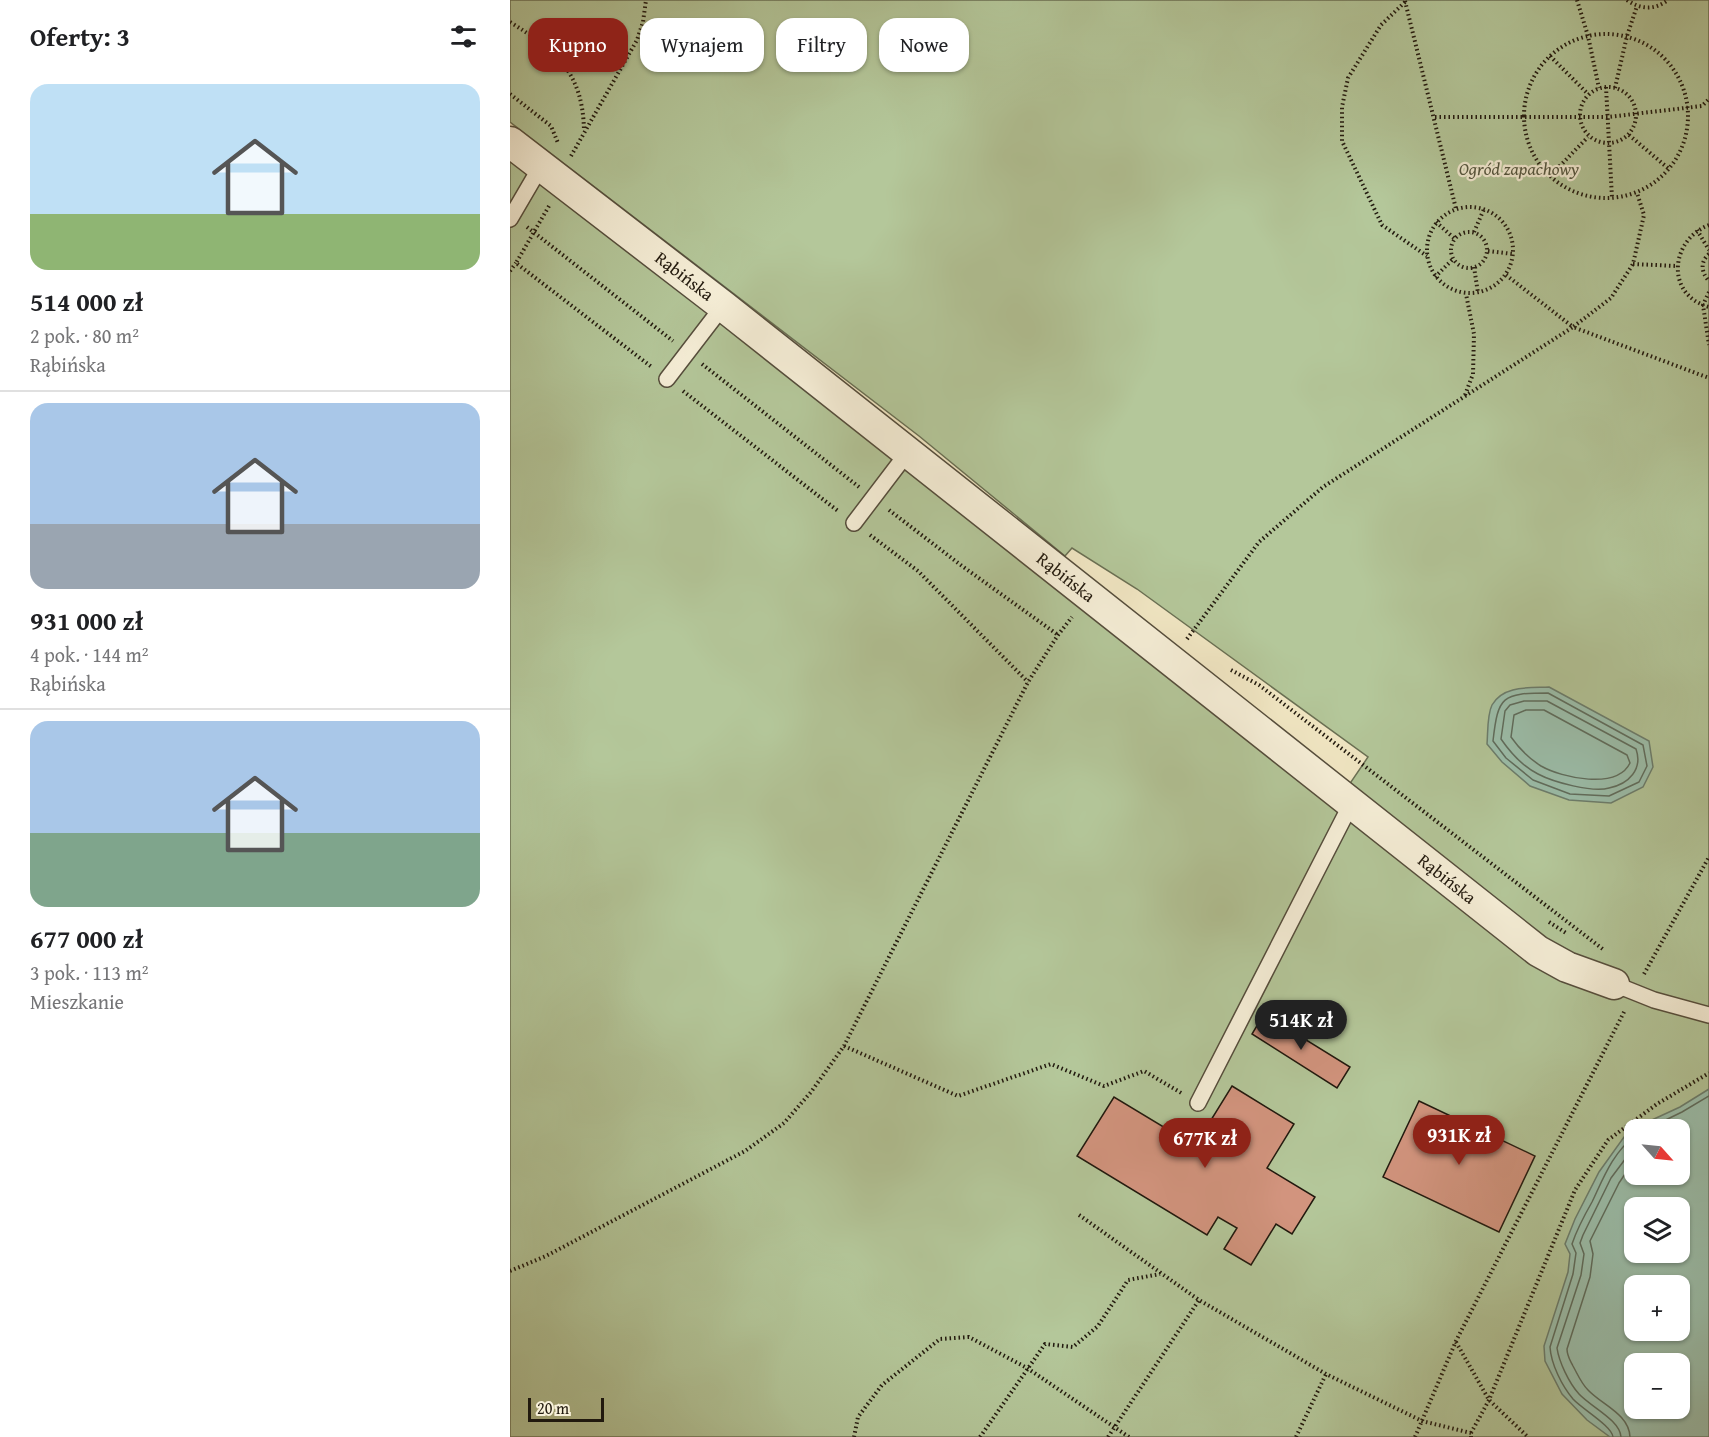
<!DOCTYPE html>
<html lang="pl">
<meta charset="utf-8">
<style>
body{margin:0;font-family:"Gentium Book Plus",serif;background:#f2f2f2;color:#202124;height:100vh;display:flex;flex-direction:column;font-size:22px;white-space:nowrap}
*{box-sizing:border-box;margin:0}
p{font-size:20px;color:#757577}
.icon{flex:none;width:33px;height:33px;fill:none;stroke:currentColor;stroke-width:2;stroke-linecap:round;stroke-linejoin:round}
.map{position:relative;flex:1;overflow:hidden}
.details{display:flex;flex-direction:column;background:#fff;width:510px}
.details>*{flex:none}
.guide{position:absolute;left:18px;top:18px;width:570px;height:54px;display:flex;gap:12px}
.needle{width:39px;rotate:117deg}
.buttons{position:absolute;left:1114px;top:1119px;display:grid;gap:12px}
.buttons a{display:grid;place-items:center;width:66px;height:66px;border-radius:12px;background:#fff;box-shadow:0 2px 4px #0004;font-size:30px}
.scale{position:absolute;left:18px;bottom:15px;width:76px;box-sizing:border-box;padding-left:6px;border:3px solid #21190e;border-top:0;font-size:16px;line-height:21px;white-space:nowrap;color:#21190e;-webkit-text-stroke:4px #f7f0d9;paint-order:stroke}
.price{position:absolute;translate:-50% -51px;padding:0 14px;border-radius:21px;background:#8f2418;color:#fff;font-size:20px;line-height:39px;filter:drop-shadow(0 2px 3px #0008)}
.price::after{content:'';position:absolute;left:50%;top:36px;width:18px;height:14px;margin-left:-9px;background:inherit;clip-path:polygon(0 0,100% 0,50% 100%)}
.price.current{background:#222;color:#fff}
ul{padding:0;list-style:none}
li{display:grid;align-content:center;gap:12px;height:318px;padding:0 30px}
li+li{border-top:2px solid #e0e0e0}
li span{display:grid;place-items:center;height:186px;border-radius:18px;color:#555}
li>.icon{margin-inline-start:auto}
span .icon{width:108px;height:108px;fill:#fffc;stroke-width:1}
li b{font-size:26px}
h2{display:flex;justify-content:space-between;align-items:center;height:72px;padding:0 30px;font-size:26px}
.pill{padding:0 21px;border-radius:18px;background:#fff;box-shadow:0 2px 4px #0004;font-size:21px;line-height:54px}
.pill.current{background:#8f2418;color:#fff}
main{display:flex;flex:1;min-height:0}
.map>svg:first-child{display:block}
.green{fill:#b4c79a;stroke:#6a7054;stroke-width:1.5;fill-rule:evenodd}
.water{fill:#9cc1ae;stroke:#6b7e6e;stroke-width:1.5;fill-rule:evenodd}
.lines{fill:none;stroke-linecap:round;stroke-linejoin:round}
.shore{stroke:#5e6d5e;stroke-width:1.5}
.building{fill:#d2947e;stroke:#21190e;stroke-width:1.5}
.service-casing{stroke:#554d3c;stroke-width:18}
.minor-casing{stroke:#554d3c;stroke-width:33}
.path{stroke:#21190e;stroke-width:4;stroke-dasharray:1.5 3;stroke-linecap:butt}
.service{stroke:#f7f0d9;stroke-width:15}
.minor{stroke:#f7f0d9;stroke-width:30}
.labels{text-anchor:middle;stroke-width:4.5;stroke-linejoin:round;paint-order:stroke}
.park-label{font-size:18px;font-style:italic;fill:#54563f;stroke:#f7f0d9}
.street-label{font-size:18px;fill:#21190e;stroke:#f7f0d9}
</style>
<main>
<section class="details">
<h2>Oferty: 3<svg class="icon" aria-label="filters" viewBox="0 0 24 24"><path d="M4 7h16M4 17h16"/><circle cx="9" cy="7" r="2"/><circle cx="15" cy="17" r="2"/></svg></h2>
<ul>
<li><span style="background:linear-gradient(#bfe0f5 70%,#8fb573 0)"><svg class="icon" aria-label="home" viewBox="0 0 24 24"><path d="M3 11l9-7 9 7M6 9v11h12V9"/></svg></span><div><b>514 000 zł</b><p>2 pok. · 80 m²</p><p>Rąbińska</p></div></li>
<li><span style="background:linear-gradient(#a9c7e8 65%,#9aa5b1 0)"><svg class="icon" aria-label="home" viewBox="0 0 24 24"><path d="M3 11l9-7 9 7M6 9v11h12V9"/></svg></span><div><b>931 000 zł</b><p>4 pok. · 144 m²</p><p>Rąbińska</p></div></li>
<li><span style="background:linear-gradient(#a9c7e8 60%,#7fa58c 0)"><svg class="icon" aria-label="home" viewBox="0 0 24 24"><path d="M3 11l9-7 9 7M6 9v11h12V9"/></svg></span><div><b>677 000 zł</b><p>3 pok. · 113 m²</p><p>Mieszkanie</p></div></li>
</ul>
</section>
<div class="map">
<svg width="1199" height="1437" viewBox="0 0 1199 1437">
<rect width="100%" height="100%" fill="#f2e8c5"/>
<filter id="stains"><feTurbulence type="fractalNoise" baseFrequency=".00333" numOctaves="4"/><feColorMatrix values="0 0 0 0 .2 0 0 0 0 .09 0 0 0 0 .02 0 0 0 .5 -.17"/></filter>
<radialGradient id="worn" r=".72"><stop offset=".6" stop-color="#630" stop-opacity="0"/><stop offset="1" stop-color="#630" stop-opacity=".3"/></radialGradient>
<path class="green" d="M 0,0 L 1199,0 L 1199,1437 L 0,1437 L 0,152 L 824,807 L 858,757 L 627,589 L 562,548 L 555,556 L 409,436 L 0,122 ZM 1125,1130 L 1170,1130 L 1170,1174 L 1125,1174 ZM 1125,1208 L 1170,1208 L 1170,1252 L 1125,1252 ZM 1125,1286 L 1170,1286 L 1170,1330 L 1125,1330 ZM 1125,1364 L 1170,1364 L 1170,1408 L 1125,1408 Z"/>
<path class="water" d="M 1039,687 L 1139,741 L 1143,767 L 1133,787 L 1101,803 L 1059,800 L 1020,786 L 992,762 L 977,744 C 978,732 977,715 982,705 C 993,685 1020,688 1039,687 Z
M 1199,1089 L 1199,1437 L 1100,1437 L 1077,1420 L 1052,1394 L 1035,1361 L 1034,1346 L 1058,1272 L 1060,1254 L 1055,1244 L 1065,1219 L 1089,1172 L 1114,1137 L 1131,1125 L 1170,1107 ZM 1125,1130 L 1170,1130 L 1170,1174 L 1125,1174 ZM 1125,1208 L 1170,1208 L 1170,1252 L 1125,1252 ZM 1125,1286 L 1170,1286 L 1170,1330 L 1125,1330 ZM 1125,1364 L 1170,1364 L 1170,1408 L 1125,1408 Z"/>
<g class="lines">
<path class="shore" d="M 1038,693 L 1133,745 L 1137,766 L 1129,782 L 1099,796 L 1060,794 L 1023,780 L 996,758 L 983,741 C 988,696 992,693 1038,693 Z
M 1014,701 L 1037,701 L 1126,749 C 1133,769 1119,784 1099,788 C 1083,793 1043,782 1028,774 C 1014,767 1000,752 991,739 L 995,711 L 1000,705 Z
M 1016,710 L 1034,710 L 1117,755 L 1120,763 C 1107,790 1052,778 1031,766 C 1020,759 1008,747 1001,737 L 1004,715 Z
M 1135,1130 L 1172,1112 L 1199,1096
M 1103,1437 C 1102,1426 1072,1409 1063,1399 C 1052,1386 1041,1364 1040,1347 L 1063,1274 L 1066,1253 L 1062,1244 C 1067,1229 1074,1216 1082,1202 C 1093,1179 1103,1152 1125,1136
M 1111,1437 C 1110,1420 1081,1407 1069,1394 C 1059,1383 1049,1362 1047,1348 L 1071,1275 L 1074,1254 L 1070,1243 L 1073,1235 L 1101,1178 L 1125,1146
M 1120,1437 C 1119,1414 1092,1405 1078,1390 C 1071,1383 1068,1375 1063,1366 C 1060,1360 1057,1356 1057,1349 L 1080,1277 L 1083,1254 L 1080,1241 L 1109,1183 L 1125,1159"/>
</g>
<path class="building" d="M 754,1014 L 840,1067 L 827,1088 L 742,1034 Z
M 722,1086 L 784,1124 L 757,1168 L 805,1197 L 782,1234 L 766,1224 L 741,1265 L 714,1249 L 727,1228 L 708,1217 L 697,1235 L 567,1156 L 604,1097 L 685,1146 Z
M 909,1101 L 1025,1156 L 989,1232 L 873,1177 Z"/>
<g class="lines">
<g class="service-casing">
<path id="service" d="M 0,219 L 31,166
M 157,379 L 213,306
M 344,523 L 398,452
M 1104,984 L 1144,1000 L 1199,1015
M 688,1103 L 841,804"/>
</g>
<g class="minor-casing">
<g id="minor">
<path id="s1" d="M 0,142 L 213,306 L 1028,951 L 1057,967 L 1104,984"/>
</g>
</g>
<path class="path" d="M 1067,0 L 1078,36 L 1089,88
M 1117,0 C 1131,10 1145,10 1158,0
M 895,1 L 946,209
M 895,2 L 871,25 L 838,78 L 832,107 L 832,141 L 872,225 L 917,256
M 0,22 C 46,51 73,72 74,131
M1014 116a82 82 0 1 1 164 0a82 82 0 1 1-164 0Z
M 1040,56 L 1078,94
M1070 115a28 28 0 1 1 56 0a28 28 0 1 1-56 0Z
M 1096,87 L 1102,198
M 1105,88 L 1117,36 L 1127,6
M 0,94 L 41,126 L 48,143
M 925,117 L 1098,117 L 1192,106 L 1199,99
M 1119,135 L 1159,169
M 61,156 L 127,40 L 133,22 L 136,0
M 1040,176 L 1078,137
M 39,206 L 6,263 L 143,368
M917 250a43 43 0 1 1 86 0a43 43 0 1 1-86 0Z
M 926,222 L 945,239
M 1199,225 C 1160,240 1155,295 1199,307
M 17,227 L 163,341
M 1187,230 L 1199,250
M941 250a18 18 0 1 1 36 0a18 18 0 1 1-36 0Z
M 964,232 L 974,209
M 978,251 L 1003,254
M 1199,254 C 1190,262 1191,272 1199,281
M 1123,264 L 1167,266
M 964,267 L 968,293
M 0,271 L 6,263
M 996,275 L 1063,327 L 1101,298 L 1123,264 L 1134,215 L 1127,193
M 925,277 L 943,259
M 1199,292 L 1193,305 L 1199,345
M 192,364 L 349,487
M 173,391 L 328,511
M 955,395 L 963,374 L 964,334 L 956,294
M 379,510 L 452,566 L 548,635
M 360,535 L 408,571 L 518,682
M 677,639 L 749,542 L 813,487 L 1063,327 L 1199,378
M 721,670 L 749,685 L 1094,950
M 1039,922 L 1056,933
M 1134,974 L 1199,857
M 334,1046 L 448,1096 L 541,1064 L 594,1086 L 634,1071 L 673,1094
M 569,1215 L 689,1300 L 816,1374 L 912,1421 L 961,1433 L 961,1437
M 0,1271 L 36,1256 L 235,1151 L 274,1123 L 301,1092 L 334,1046 L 518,682 L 548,635 L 562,617
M 946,1342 L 979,1400 L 1018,1437
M 961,1433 L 979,1400 L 1065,1190 L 1098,1140 L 1147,1104 L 1199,1073
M 344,1437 L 348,1417 L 372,1385 L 430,1339 L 459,1337 L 517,1368 L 619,1437
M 470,1437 L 535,1344 L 563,1347 L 588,1326 L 618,1280 L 650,1274
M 598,1437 L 689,1300
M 786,1437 L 816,1374
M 905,1437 L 946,1341 L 1115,1010"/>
<use href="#service" class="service"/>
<use href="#minor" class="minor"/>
</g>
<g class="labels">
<g class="park-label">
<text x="1009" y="175">Ogród zapachowy</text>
</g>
<g class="street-label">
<text dy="6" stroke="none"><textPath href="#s1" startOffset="220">Rąbińska</textPath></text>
<text dy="6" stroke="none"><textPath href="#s1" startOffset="706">Rąbińska</textPath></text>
<text dy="6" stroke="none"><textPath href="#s1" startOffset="1192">Rąbińska</textPath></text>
</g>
</g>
<rect width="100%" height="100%" filter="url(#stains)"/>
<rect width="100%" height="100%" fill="url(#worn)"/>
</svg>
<div class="buttons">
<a><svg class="needle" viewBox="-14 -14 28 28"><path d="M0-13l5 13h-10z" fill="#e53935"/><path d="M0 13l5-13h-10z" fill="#757577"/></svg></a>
<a><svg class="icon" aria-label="layers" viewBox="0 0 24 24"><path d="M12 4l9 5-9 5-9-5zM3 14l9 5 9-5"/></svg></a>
<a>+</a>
<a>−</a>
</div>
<div class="scale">20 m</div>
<b class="price current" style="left:791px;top:1051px">514K zł</b>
<b class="price" style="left:949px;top:1166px">931K zł</b>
<b class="price" style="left:695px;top:1169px">677K zł</b>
<div class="guide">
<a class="pill current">Kupno</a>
<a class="pill">Wynajem</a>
<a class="pill">Filtry</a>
<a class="pill">Nowe</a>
</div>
</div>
</main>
